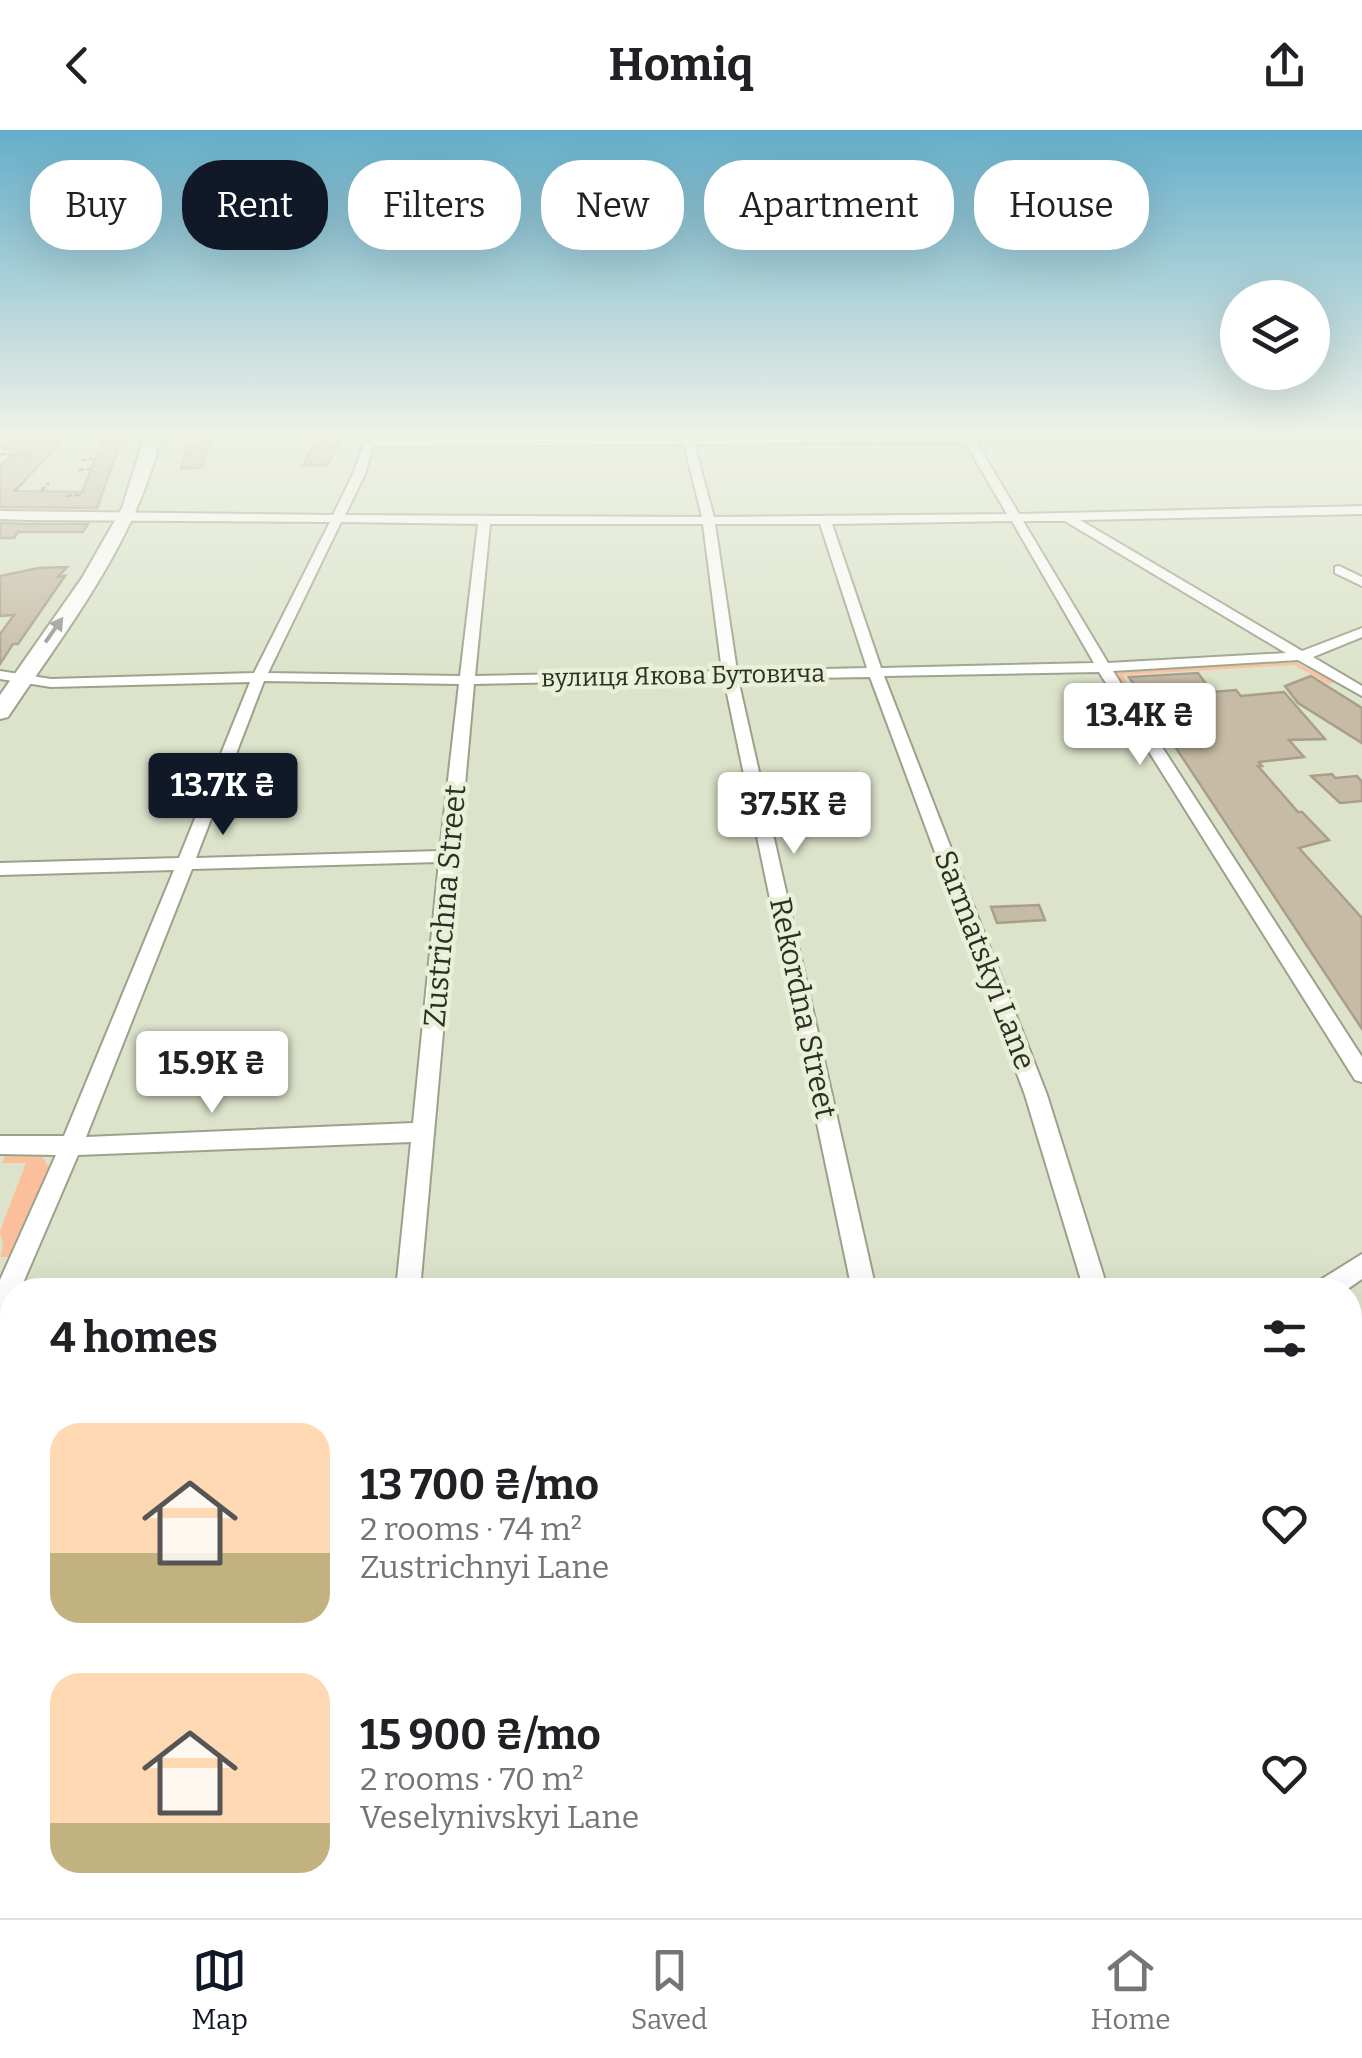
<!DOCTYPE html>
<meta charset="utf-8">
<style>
body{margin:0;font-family:Bitter,serif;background:#f2f2f2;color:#202124;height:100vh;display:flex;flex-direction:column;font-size:38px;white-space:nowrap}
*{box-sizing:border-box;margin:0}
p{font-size:32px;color:#757577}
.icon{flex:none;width:55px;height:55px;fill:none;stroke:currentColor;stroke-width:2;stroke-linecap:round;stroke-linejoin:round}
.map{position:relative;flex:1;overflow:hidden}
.details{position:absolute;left:0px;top:1148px;width:1362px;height:642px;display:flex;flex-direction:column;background:#fff;border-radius:40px 40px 0 0;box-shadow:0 10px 40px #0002}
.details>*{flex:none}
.top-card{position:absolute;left:30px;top:30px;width:1302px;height:90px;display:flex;gap:20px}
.fabs{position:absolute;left:1220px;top:150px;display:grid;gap:20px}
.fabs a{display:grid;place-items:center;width:110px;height:110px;border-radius:50%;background:#fff;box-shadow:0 10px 40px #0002;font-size:50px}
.price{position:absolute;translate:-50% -85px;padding:0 22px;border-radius:10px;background:#fff;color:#222;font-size:32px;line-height:65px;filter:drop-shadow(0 2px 5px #0008)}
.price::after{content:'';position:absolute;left:50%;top:60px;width:30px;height:22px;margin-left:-15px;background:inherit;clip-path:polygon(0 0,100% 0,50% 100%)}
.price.current{background:#111827;color:#fff}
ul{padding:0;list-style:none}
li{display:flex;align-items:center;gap:30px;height:250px;padding:0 50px}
li span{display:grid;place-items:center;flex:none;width:280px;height:200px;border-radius:30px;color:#555}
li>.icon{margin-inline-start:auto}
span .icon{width:120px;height:120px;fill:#fffc;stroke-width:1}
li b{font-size:42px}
h2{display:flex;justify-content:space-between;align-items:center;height:120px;padding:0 50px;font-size:42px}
.tag{padding:0 35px;border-radius:40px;background:#fff;box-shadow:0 10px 40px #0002;font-size:35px;line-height:90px}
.tag.current{background:#111827;color:#fff}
header{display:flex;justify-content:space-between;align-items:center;height:130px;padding:0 50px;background:#fff;font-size:45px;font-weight:700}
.tabs{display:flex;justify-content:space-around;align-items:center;height:140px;border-top:2px solid #e0e0e0;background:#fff;font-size:28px;color:#757577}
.tabs a{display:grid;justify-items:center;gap:5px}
.tabs .current{color:#111827}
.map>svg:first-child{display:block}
.green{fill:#fbc09b}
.building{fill:#c6bba5;stroke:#a99f89;stroke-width:2.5}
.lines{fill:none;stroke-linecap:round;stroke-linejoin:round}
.minor-casing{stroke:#9ba28b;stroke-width:4}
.highway-casing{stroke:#9ba28b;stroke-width:4}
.path{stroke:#7e8372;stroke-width:2.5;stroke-dasharray:6 2.5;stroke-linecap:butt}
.minor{fill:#fff;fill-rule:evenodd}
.highway{fill:#fff;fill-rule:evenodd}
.oneway{fill:#969792}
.labels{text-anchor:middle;stroke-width:9;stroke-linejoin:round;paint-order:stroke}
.far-street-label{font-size:25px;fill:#2c2f25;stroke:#e9f0d7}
.street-label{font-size:30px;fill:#2c2f25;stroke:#e9f0d7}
</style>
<header><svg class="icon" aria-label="back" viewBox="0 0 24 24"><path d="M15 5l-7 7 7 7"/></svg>Homiq<svg class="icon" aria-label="share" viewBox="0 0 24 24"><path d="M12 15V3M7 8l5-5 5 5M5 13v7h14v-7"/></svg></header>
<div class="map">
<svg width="1362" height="1788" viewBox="0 0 1362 1788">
<rect width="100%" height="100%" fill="#dce3ca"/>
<path class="green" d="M 1291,530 L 1334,552 L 1329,554 L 1294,535 L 1123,545 L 1128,556 L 1120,555 L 1114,543 Z
M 7,1022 L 41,1025 L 50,1039 L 15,1127 L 0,1127 L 3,1116 L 0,1101 L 26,1033 L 2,1033 Z"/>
<path class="building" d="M 23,302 L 47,302 L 39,310 L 64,309 L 15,361 L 82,362 L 106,302 L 124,302 L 97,378 L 0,377 L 0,336 L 19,320 L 3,319 Z
M 209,312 L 203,337 L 181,339 L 188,314 Z
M 315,313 L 339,313 L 327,335 L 303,335 Z
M 0,393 L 28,394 L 88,394 L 83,402 L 18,402 L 14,408 L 0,408 Z
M 67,437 L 58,447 L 65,446 L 18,514 L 13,514 L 0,534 L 0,504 L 14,485 L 0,486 L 0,446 L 39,438 Z
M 1198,543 L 1212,562 L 1236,560 L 1241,566 L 1284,562 L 1325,609 L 1289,610 L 1304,627 L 1259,632 L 1262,636 L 1258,636 L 1298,682 L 1302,682 L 1329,710 L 1299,718 L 1362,788 L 1362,899 L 1129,547 Z
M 1311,546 L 1362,578 L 1362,613 L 1298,573 L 1285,556 Z
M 1332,644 L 1335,648 L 1357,646 L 1362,652 L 1362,671 L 1340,673 L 1311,646 Z
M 1039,775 L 1045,790 L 997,793 L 991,777 Z"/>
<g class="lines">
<g class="minor-casing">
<path id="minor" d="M 681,302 L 691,302 L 693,308 L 962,306 L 962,302 L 970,302 L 972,306 L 1362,303 L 1362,309 L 976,312 L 1019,384 L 1362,376 L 1362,384 L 1080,390 L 1302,521 L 1362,498 L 1362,507 L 1313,527 L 1362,556 L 1362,566 L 1298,530 L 1113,541 L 1362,927 L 1362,952 L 1355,950 L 1099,542 L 884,546 L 1047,965 L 1108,1160 L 1084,1160 L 1025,965 L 870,547 L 738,549 L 876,1160 L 852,1160 L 724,549 L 474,554 L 420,1160 L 396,1160 L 411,1012 L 78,1025 L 20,1160 L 12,1160 L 12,1178 L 9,1186 L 0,1190 L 0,1150 L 56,1025 L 0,1024 L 0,1006 L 64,1006 L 174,740 L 0,745 L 0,733 L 179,728 L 250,552 L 51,557 L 0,549 L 0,541 L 51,549 L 254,543 L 330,392 L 28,390 L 0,389 L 0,381 L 333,385 L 353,344 L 364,313 L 369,310 L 682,308 ZM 965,312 L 1007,384 L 714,387 L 694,314 ZM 684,314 L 702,387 L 345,385 L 365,344 L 373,316 ZM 1012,391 L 1094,533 L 881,538 L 832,394 ZM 1023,391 L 1065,391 L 1286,523 L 1108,533 ZM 341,392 L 478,394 L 460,546 L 268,543 ZM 490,394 L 703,394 L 722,541 L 475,546 ZM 715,394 L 820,394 L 867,538 L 737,541 ZM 264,551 L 459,554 L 440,721 L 196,728 ZM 439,732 L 413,993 L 86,1007 L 192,739 Z
M 1339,436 L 1362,447 L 1362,456 L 1335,443 L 1335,437 Z
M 1362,1124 L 1362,1149 L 1346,1160 L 1314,1160 L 1317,1152 Z
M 12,1505 L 12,1535 L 0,1536 L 0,1506 Z
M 322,1778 L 356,1778 L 355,1788 L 321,1788 Z
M 932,1778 L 966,1778 L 968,1788 L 934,1788 Z"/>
</g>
<g class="highway-casing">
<path id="highway" d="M 146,302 L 162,302 C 138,410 68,497 8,587 L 0,589 L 0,565 L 82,448 L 122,378 Z"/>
</g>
<path class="path" d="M 93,307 L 104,306
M 0,324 L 33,326
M 81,330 L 93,329
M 78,340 L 90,339
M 14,361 L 23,353
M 41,361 L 49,353
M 66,366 L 81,365"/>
<use href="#minor" class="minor"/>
<use href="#highway" class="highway"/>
</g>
<defs><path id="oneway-solid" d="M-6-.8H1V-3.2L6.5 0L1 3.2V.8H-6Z" transform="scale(2.5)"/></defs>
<use class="oneway" href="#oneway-solid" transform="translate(54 500) rotate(-55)"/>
<linearGradient id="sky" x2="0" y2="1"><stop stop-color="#65aec9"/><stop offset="0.55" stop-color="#eff2e7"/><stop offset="1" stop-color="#eff2e7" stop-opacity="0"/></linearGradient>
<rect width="1362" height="552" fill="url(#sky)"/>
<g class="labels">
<g class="far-street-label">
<text transform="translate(683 545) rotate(-1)" y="9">вулиця Якова Бутовича</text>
</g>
<g class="street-label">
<text transform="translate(445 776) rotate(-85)" y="10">Zustrichna Street</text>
<text transform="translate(985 830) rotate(69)" y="10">Sarmatskyi Lane</text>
<text transform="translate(803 878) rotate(78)" y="10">Rekordna Street</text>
</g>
</g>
</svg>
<div class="fabs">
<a><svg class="icon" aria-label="layers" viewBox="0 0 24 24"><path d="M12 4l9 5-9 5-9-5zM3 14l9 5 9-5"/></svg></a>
</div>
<b class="price" style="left:1140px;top:638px">13.4K ₴</b>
<b class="price current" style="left:223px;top:708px">13.7K ₴</b>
<b class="price" style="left:794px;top:727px">37.5K ₴</b>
<b class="price" style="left:212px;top:986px">15.9K ₴</b>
<div class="top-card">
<a class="tag">Buy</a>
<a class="tag current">Rent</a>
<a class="tag">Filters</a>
<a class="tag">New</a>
<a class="tag">Apartment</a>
<a class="tag">House</a>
</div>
<section class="details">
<h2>4 homes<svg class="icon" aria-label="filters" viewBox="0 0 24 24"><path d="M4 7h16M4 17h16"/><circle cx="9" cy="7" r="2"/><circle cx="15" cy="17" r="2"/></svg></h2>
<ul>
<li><span style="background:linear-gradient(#ffd9b3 65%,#c2b280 0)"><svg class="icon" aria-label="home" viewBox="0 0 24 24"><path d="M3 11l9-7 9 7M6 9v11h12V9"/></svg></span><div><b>13 700 ₴/mo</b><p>2 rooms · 74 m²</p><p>Zustrichnyi Lane</p></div><svg class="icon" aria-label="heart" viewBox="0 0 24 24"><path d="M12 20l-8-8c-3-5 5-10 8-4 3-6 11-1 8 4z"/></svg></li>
<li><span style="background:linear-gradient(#ffd9b3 75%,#c2b280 0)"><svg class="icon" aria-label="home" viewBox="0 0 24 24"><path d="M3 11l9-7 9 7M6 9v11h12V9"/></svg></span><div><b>15 900 ₴/mo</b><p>2 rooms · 70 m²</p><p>Veselynivskyi Lane</p></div><svg class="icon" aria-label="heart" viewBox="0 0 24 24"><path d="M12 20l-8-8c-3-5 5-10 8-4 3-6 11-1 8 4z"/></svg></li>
</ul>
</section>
</div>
<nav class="tabs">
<a class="current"><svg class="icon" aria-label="map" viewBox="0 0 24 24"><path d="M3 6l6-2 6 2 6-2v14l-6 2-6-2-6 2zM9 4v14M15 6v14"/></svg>Map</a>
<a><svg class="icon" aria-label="saved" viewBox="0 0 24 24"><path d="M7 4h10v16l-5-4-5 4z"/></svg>Saved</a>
<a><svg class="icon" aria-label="home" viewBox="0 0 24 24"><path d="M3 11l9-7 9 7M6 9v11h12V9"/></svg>Home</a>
</nav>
